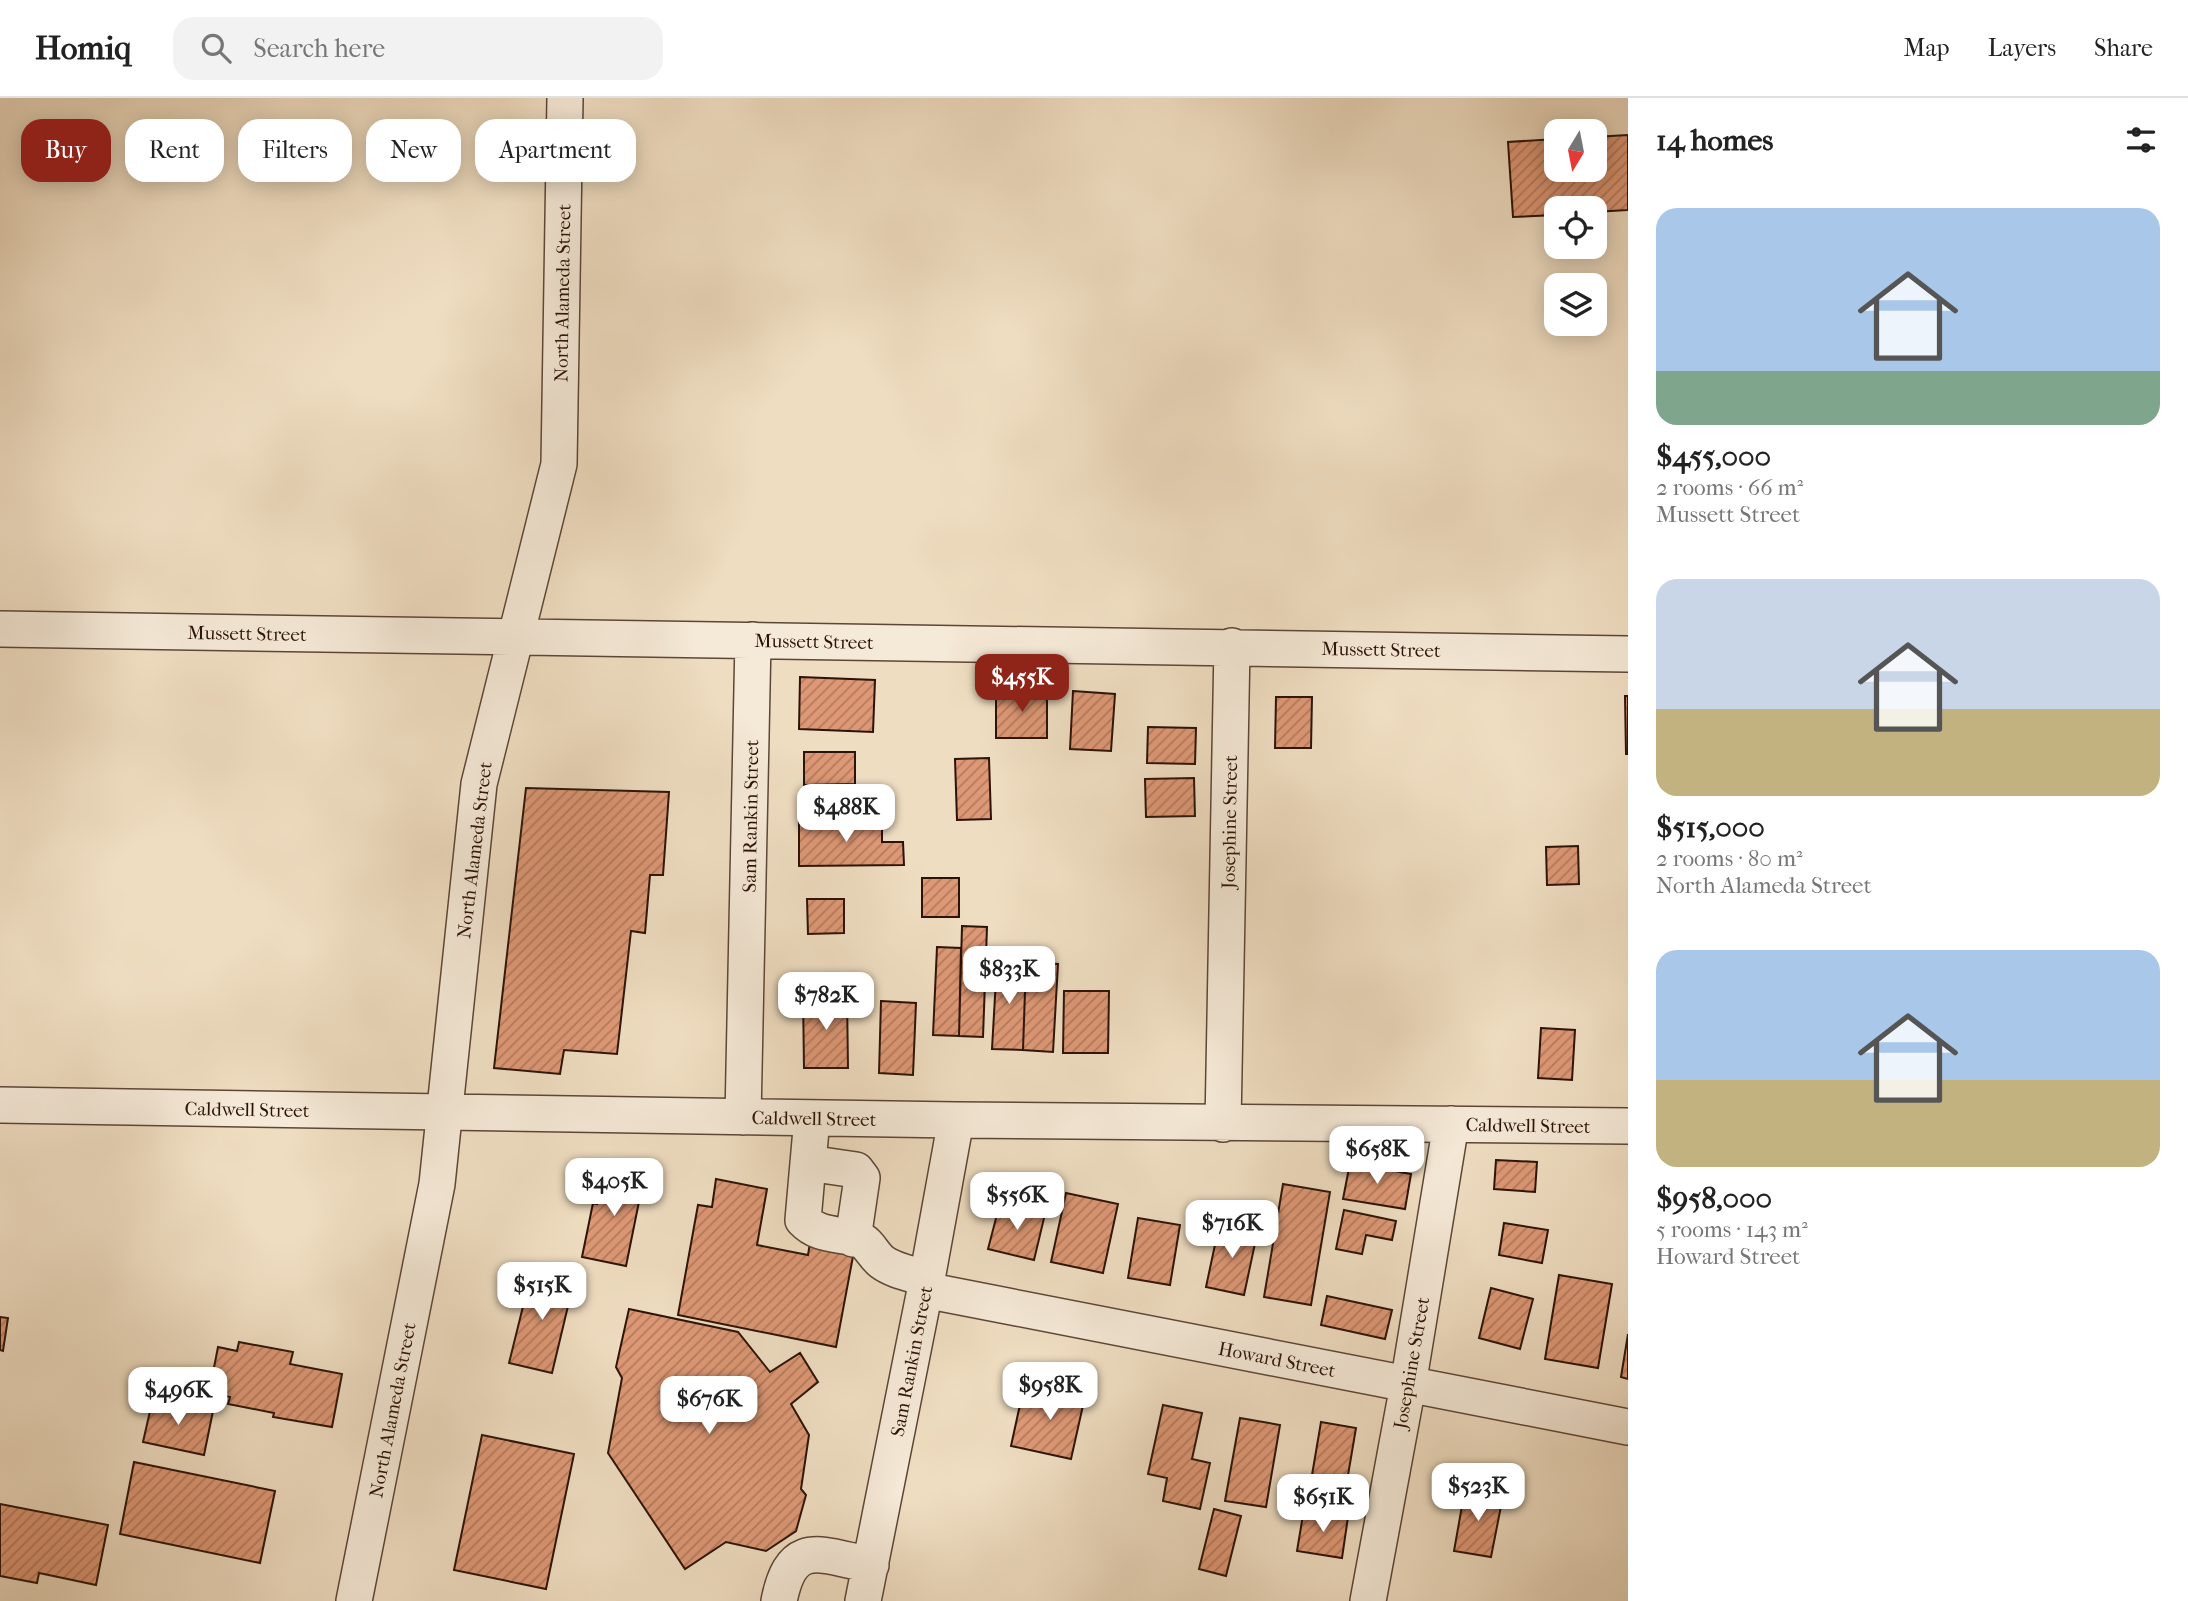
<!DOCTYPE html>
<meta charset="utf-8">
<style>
body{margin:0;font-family:"IM FELL French Canon",serif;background:#f2f2f2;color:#222;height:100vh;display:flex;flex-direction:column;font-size:26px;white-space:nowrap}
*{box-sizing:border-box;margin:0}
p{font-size:23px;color:#767676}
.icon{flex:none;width:38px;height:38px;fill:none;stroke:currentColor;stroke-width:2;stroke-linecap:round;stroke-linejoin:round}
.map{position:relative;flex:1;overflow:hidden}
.panel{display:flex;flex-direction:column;background:#fff;width:560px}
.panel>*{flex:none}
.guide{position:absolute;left:21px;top:21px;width:665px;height:63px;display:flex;gap:14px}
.needle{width:46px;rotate:190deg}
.fabs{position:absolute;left:1544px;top:21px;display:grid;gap:14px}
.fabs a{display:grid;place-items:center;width:63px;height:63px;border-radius:14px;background:#fff;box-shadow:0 4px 18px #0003;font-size:35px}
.price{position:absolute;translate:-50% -60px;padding:0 16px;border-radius:14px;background:#fff;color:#222;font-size:23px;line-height:46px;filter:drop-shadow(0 2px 4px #0008)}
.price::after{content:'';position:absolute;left:50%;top:42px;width:21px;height:16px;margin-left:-10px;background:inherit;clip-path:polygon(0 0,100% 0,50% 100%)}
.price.selected{background:#8f2418;color:#fff}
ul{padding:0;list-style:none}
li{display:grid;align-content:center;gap:14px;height:371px;padding:0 28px}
li span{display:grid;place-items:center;height:217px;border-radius:21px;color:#555}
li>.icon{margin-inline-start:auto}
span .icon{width:126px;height:126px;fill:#fffc;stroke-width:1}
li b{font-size:30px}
h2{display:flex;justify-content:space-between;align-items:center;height:84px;padding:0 28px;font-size:30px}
.pill{padding:0 24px;border-radius:21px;background:#fff;box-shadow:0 4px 18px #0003;font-size:24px;line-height:63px}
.pill.selected{background:#8f2418;color:#fff}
header{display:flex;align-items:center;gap:42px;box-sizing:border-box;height:98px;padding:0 35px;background:#fff;border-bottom:2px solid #e0e0e0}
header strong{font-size:33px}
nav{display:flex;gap:38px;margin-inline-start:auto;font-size:24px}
.search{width:490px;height:63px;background:#f2f2f2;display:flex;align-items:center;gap:18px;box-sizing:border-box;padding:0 24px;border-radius:21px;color:#767676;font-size:26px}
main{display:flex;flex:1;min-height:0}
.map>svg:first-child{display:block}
.building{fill:url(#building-hatch);stroke:#2c1309;stroke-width:2}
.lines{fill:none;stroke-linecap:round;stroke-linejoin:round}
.minor-casing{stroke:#5d4637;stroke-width:38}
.minor{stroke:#f5e9d7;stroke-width:35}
.labels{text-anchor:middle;stroke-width:5;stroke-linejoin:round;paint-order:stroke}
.street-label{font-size:19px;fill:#2c1309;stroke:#f5e9d7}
</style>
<header>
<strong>Homiq</strong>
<div class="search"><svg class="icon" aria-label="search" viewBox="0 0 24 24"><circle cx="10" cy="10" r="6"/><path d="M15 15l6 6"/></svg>Search here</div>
<nav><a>Map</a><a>Layers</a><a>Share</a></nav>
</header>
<main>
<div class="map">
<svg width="1628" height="1503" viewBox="0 0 1628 1503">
<defs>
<pattern id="building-hatch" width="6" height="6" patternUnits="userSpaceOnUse" patternTransform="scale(1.75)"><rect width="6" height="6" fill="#de9875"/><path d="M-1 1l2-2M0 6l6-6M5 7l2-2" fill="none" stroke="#b47b5e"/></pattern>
</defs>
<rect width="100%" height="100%" fill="#efddc1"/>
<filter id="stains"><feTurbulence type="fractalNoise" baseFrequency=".00286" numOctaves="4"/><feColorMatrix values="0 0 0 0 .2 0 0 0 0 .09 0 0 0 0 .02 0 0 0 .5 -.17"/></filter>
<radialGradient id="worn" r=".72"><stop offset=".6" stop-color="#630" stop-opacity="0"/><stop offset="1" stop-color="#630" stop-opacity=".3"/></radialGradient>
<path class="building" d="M 1628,37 L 1628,112 L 1594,114 L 1594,110 L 1556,110 L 1556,117 L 1513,119 L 1508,44 L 1556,41 L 1556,72 L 1594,72 L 1594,39 Z
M 800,579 L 875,582 L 873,634 L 799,631 Z
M 996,593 L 1047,593 L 1047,640 L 996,640 Z
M 1073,593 L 1115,596 L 1111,653 L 1070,651 Z
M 1625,598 L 1628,598 L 1628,656 L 1626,656 Z
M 1276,599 L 1312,599 L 1311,650 L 1275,650 Z
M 1148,629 L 1196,630 L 1195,666 L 1147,665 Z
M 804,654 L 855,654 L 855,686 L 804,687 Z
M 989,660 L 991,721 L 957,722 L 955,661 Z
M 1194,680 L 1195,718 L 1146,719 L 1145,681 Z
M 526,690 L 669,694 L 663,777 L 650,777 L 645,835 L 631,833 L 617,956 L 564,952 L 560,976 L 494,970 Z
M 799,722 L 882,722 L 882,744 L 903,744 L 904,767 L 799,768 Z
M 1578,748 L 1579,786 L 1547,787 L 1546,749 Z
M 922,780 L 959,780 L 959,819 L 922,819 Z
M 807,801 L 844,801 L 844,835 L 808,836 Z
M 962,828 L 987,829 L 983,939 L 959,938 Z
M 937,849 L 961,850 L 959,938 L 933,937 Z
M 997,863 L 1026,864 L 1023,952 L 992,951 Z
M 1026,864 L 1058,866 L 1053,954 L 1023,952 Z
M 1064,893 L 1109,893 L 1108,955 L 1063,955 Z
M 803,897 L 847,897 L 848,970 L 804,970 Z
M 881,903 L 916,905 L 913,977 L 879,975 Z
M 1541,930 L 1575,932 L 1572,982 L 1538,980 Z
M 1496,1062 L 1537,1064 L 1535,1094 L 1494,1091 Z
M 1350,1065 L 1411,1076 L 1405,1111 L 1343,1101 Z
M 604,1070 L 644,1079 L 626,1168 L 582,1159 L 593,1105 L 597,1106 Z
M 716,1081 L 767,1091 L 757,1147 L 808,1157 L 810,1145 L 854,1153 L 836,1249 L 678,1217 L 698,1107 L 712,1109 Z
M 1283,1086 L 1330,1094 L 1311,1207 L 1264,1199 Z
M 1066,1095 L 1118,1106 L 1103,1175 L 1051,1164 Z
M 1000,1105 L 1045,1116 L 1034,1162 L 988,1151 Z
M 1344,1112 L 1396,1123 L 1392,1142 L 1366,1137 L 1362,1156 L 1336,1151 Z
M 1138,1120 L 1180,1127 L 1170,1187 L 1128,1180 Z
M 1504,1125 L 1548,1132 L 1542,1165 L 1499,1157 Z
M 1219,1128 L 1257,1136 L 1244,1197 L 1206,1189 Z
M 532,1172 L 574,1183 L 552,1275 L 509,1265 Z
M 1559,1177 L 1612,1186 L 1598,1270 L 1545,1261 Z
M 1491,1190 L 1533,1201 L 1520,1251 L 1479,1240 Z
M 1327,1198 L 1392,1212 L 1385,1241 L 1321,1227 Z
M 629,1211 L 738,1234 L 770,1274 L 800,1255 L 818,1284 L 791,1306 L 809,1337 L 801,1391 L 806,1397 L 796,1433 L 766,1453 L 726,1444 L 685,1471 L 608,1355 L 622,1280 L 616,1269 Z
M 0,1219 L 8,1220 L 3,1253 L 0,1252 Z
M 1628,1236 L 1628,1281 L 1621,1279 Z
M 239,1244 L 293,1254 L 290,1266 L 342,1276 L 332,1329 L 273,1319 L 274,1315 L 228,1306 L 230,1299 L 209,1295 L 218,1249 L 237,1253 Z
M 1046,1284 L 1086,1294 L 1071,1361 L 1011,1348 L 1021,1302 L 1041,1307 Z
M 153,1300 L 213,1313 L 204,1357 L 143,1344 Z
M 1163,1307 L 1202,1315 L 1192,1361 L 1210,1365 L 1200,1411 L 1163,1403 L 1167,1380 L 1148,1376 Z
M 1240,1320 L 1280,1327 L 1266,1409 L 1225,1403 Z
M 1321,1324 L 1356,1330 L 1346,1389 L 1311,1383 Z
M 482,1337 L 574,1356 L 546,1491 L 454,1472 Z
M 134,1364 L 275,1393 L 260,1465 L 120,1436 Z
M 1465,1391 L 1503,1398 L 1491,1459 L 1454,1453 Z
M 0,1406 L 108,1427 L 96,1487 L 39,1475 L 37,1485 L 0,1478 Z
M 1214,1411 L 1241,1418 L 1226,1478 L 1199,1471 Z
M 1304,1411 L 1348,1419 L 1342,1460 L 1297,1453 Z"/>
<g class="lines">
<g class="minor-casing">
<path id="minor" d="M 0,531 L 1628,556
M 0,1007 L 956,1022 L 1628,1028
M 743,1019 L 753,542
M 812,1020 L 803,1122 C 819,1139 839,1135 859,1141 C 869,1145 873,1157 882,1164 C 894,1173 913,1176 927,1181
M 1223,1026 L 1232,548
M 808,1065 L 856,1072 L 862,1080 L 853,1141
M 925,1192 L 1628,1329
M 354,1503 L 437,1086 L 479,686 L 559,366 L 565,0
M 779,1503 C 792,1439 820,1457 871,1467
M 863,1503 L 925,1192 L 956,1022
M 1368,1503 L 1408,1287 L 1451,1026"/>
</g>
<use href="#minor" class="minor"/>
</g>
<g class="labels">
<g class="street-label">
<text transform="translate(562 195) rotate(-89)" y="7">North Alameda Street</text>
<text transform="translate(247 535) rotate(1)" y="7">Mussett Street</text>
<text transform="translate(814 543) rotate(1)" y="7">Mussett Street</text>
<text transform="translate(1381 551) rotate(1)" y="7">Mussett Street</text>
<text transform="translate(750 718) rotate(-89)" y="7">Sam Rankin Street</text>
<text transform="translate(1229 724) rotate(-89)" y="7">Josephine Street</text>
<text transform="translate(474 752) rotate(-83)" y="7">North Alameda Street</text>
<text transform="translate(247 1011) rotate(1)" y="7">Caldwell Street</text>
<text transform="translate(814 1020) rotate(1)" y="7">Caldwell Street</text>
<text transform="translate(1528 1027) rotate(1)" y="7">Caldwell Street</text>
<text transform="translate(1277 1261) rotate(11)" y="7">Howard Street</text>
<text transform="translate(911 1263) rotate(-79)" y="7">Sam Rankin Street</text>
<text transform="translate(1411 1265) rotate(-80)" y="7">Josephine Street</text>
<text transform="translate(392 1312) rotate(-79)" y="7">North Alameda Street</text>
</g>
</g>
<rect width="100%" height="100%" filter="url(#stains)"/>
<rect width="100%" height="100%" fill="url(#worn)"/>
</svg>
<div class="fabs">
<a><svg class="needle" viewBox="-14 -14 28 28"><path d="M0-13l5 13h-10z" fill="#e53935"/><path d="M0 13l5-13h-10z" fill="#767676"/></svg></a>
<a><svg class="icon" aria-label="locate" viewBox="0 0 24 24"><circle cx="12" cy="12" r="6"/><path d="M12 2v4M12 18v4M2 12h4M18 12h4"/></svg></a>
<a><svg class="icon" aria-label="layers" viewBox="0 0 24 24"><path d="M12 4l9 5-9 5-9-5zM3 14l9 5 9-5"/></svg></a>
</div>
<b class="price selected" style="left:1022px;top:616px">$455K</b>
<b class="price" style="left:846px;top:746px">$488K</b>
<b class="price" style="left:1009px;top:908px">$833K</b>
<b class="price" style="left:826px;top:934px">$782K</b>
<b class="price" style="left:1377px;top:1088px">$658K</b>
<b class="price" style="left:614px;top:1120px">$405K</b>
<b class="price" style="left:1017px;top:1134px">$556K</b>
<b class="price" style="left:1232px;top:1162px">$716K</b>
<b class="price" style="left:542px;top:1224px">$515K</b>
<b class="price" style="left:1050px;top:1324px">$958K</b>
<b class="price" style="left:178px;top:1329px">$496K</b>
<b class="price" style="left:709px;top:1338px">$676K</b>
<b class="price" style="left:1478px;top:1425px">$523K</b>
<b class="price" style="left:1323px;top:1436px">$651K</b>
<div class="guide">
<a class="pill selected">Buy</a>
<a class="pill">Rent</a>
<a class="pill">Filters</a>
<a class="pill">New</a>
<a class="pill">Apartment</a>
</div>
</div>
<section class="panel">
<h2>14 homes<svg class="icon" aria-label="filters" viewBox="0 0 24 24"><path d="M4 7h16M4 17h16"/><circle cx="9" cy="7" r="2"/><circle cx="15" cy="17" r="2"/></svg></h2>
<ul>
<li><span style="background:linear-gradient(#a9c7e8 75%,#7fa58c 0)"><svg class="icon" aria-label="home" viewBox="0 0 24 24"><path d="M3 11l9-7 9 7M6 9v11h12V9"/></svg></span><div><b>$455,000</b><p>2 rooms · 66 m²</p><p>Mussett Street</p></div></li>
<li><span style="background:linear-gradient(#c9d6e8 60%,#c2b280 0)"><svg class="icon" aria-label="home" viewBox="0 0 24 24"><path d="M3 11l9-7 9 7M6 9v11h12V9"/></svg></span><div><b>$515,000</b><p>2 rooms · 80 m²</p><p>North Alameda Street</p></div></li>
<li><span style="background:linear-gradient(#a9c7e8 60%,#c2b280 0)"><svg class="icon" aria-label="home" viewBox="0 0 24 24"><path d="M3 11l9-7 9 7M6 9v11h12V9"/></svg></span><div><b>$958,000</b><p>5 rooms · 143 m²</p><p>Howard Street</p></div></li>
</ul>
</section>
</main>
